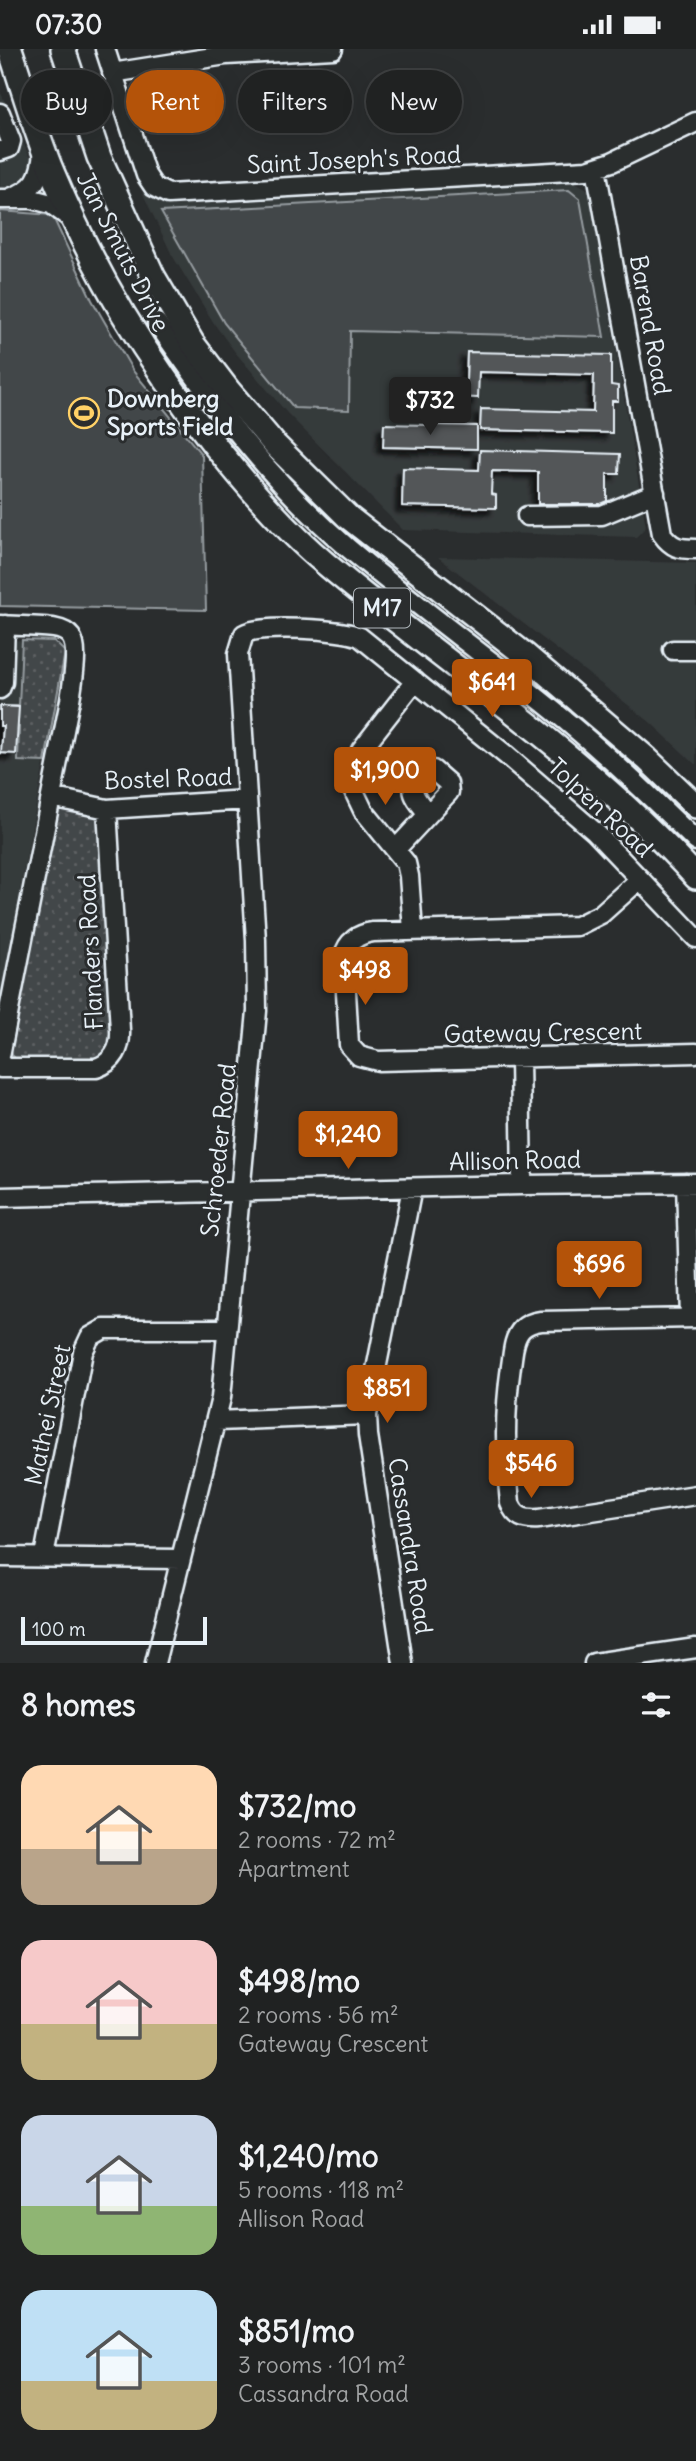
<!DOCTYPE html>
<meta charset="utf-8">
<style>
body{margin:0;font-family:Delius,sans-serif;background:#282a2a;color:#f1f3f6;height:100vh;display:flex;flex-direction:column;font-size:26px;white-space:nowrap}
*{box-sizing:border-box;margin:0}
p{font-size:23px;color:#a2a4a5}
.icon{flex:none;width:38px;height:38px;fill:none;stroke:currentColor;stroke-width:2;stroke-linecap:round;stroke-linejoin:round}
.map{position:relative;height:1614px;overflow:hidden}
.details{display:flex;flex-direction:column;background:#202222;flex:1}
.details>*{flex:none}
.banner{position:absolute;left:21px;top:21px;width:654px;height:63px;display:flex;gap:14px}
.scale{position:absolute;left:21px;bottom:18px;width:186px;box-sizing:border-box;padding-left:7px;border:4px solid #e8f1f8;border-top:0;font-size:19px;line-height:24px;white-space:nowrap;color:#e8f1f8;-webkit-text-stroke:5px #2a2d2e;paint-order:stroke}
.price{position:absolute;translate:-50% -60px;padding:0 16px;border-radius:7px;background:#b45309;color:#fff;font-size:23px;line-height:46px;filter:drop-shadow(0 2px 4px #0008)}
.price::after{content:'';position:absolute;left:50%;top:42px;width:21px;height:16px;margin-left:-10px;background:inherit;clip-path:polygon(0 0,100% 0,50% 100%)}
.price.active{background:#222;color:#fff}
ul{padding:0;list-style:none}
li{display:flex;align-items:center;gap:21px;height:175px;padding:0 21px}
li span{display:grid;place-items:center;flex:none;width:196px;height:140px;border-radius:21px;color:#555}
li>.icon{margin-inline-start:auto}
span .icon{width:84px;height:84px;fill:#fffc;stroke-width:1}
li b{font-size:30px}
h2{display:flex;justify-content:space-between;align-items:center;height:84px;padding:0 21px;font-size:30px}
.tag{padding:0 24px;border-radius:32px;background:#202222;box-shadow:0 7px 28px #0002,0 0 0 2px #3d3f40;font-size:24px;line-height:63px}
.tag.active{background:#b45309;color:#fff}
.status{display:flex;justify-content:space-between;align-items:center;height:49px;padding:0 35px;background:#202222;direction:ltr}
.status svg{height:19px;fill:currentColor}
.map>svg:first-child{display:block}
.built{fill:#363a3b}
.park{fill:url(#park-dots);stroke:#959ca0;stroke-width:2}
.pitch{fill:#424648;stroke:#959ca0;stroke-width:2}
.building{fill:#535759;stroke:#e8f1f8;stroke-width:2;filter:url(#shadow)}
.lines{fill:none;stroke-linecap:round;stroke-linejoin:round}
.minor-casing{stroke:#e8f1f8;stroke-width:23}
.major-casing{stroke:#e8f1f8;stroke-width:28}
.minor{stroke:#2a2d2e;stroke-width:18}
.major{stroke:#2a2d2e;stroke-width:23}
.labels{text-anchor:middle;stroke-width:6;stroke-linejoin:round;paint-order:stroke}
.shield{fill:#2a2d2e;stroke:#afb6bb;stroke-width:2}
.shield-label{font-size:23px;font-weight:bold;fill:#e8f1f8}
.street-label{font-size:24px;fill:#e8f1f8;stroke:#2a2d2e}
.poi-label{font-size:24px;font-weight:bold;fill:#e8f1f8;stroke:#2a2d2e;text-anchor:start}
</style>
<div class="status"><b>07:30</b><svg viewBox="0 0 49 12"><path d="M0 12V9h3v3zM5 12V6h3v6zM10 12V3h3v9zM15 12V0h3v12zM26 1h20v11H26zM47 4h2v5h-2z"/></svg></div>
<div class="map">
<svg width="696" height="1614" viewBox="0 0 696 1614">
<defs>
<pattern id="park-dots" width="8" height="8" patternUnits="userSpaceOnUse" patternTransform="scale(1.75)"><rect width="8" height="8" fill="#424648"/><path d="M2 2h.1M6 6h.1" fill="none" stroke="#5d6163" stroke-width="1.8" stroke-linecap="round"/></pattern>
<filter id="shadow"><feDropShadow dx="-6" dy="6" stdDeviation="2" flood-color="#0009"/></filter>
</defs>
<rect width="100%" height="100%" fill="#2a2d2e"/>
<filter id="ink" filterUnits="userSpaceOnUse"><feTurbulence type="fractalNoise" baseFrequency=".0143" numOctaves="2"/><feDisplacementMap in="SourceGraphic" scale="14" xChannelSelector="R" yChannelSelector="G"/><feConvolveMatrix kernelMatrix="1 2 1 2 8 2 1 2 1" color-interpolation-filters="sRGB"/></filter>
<g filter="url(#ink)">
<path class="built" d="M 0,42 L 31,111 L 31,120 L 25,131 L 16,138 L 5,141 L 0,141 Z
M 575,133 L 589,141 L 646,478 L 636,488 L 403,481 L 287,364 L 235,303 L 215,276 L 172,206 L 142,143 L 167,157 Z
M 438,508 L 696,514 L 696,716 L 650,673 Z
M 0,591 L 54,592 L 65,603 L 0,950 Z"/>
<path class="park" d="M 22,591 L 54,592 L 65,603 L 45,713 L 18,712 L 19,678 L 0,677 L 0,657 L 19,657 Z
M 63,758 L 100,767 L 115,989 L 102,1010 L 18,1012 L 12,1006 L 10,998 L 56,763 Z"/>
<path class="pitch" d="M 569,141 L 580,150 L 604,288 L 350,282 L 349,361 L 294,359 L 224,274 L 161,163 Z
M 0,162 L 52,166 L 92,251 L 133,322 L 202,406 L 206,561 L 0,557 Z"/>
<path class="building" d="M 467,303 L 611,306 L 611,336 L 618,337 L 618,352 L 612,352 L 612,384 L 480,381 L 481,360 L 593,363 L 594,326 L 479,323 L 478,349 L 456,348 L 456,333 L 466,334 Z
M 384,375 L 477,377 L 477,400 L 383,398 Z
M 480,401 L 620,405 L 619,425 L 607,425 L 607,452 L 600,455 L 538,455 L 538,423 L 492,422 L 491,445 L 496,446 L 496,459 L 402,457 L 403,419 L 479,421 Z
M 0,657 L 19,658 L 16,705 L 1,704 L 3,677 L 0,677 Z"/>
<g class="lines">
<g class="minor-casing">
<path id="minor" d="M 105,0 L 146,126 L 154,138 L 168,145 L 587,121 L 612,113 L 696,73
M 112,24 L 226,6 L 333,0
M 0,64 L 11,92 L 9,99 L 0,102
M 596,119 L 662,485 C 672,499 679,500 696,500
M 10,149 C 35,140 41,129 43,103
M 0,150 L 32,150 L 51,155 L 74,172
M 157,274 C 213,356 272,434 348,499 C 421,561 499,616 572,677 C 615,713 656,753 696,792
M 527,467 L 602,466 L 655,444
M 0,576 C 75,580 83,570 70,651 L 0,1007
M 673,601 L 696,601
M 0,640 L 3,633 L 5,576
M 51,748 L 107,760 L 246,751
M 396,800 L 449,743 L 448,734 L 433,721 C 426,722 423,725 418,730 C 406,743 420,754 428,765
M 640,830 L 601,865 L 577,877 L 373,883 C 359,885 347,892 344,907 L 349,996 L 359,1007 L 378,1012 L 696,1004
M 413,882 L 409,827 L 406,814 L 363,761 L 352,738 L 354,717 L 361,701 L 415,632
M 520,1009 L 522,1136
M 0,1019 L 96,1019 C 114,1013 121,999 120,981 L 107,760
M 686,1134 L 690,1269
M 0,1148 L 522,1136 L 696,1134
M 696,1269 L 541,1272 C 534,1273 527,1275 522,1280 C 513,1289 513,1305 511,1317 C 504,1366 505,1404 510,1454 C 515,1468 524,1471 539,1470 L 696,1446
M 217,1372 L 367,1366
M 44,1507 L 83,1303 L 90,1288 L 104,1280 L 226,1280
M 0,1508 L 181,1510
M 155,1614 L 221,1349 L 257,962 L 256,891 L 238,605 L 244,585 C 259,575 343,580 360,588 L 506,706 L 595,783 L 696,889
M 403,1614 L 368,1386 L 367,1366 L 412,1139
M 594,1614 L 696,1599"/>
</g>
<g class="major-casing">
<path id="major" d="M 10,0 C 24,42 36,85 53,125 C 96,227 145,308 213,394 C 247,437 284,480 326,515 C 450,619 586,707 696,828
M 63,0 L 99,108 L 153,227 L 193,295 L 228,341 L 275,396 L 348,468 L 524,605 L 647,710 L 696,757"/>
</g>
<use href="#minor" class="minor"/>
<use href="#major" class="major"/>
</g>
</g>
<defs>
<g id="stadium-ring" transform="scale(1.575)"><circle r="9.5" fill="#2a2d2e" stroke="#ffd166" stroke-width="1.5"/><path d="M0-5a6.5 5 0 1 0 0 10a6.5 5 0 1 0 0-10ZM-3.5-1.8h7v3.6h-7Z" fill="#ffd166"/></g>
</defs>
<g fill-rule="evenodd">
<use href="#stadium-ring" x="84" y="364"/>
</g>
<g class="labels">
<rect class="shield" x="354" y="539.5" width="56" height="39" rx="5"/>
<g class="shield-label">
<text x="382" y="567">M17</text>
</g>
<g class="street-label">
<text transform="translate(354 111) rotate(-3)" y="8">Saint Joseph's Road</text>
<text transform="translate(123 203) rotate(63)" y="8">Jan Smuts Drive</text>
<text transform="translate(650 276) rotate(80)" y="8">Barend Road</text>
<text transform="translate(168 730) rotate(-2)" y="8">Bostel Road</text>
<text transform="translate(600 759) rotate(43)" y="8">Tolpen Road</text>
<text transform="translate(91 903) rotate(-93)" y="8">Flanders Road</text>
<text transform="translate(543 984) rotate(-1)" y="8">Gateway Crescent</text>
<text transform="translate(219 1101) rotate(-84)" y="8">Schroeder Road</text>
<text transform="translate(515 1112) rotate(-1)" y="8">Allison Road</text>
<text transform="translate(48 1366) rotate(-78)" y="8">Mathei Street</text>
<text transform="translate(410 1497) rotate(81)" y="8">Cassandra Road</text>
</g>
<g class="poi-label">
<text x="107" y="358">Downberg<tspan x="107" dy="28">Sports Field</tspan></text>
</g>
</g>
</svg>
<div class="scale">100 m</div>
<b class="price active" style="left:430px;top:388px">$732</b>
<b class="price" style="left:492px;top:670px">$641</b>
<b class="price" style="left:385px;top:758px">$1,900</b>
<b class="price" style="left:365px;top:958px">$498</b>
<b class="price" style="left:348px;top:1122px">$1,240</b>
<b class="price" style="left:599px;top:1252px">$696</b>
<b class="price" style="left:387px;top:1376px">$851</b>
<b class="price" style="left:531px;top:1451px">$546</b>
<div class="banner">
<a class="tag">Buy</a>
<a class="tag active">Rent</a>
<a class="tag">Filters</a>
<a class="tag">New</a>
</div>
</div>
<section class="details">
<h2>8 homes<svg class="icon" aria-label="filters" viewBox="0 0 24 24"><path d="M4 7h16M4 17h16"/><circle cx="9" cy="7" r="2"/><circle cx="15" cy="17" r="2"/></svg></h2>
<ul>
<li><span style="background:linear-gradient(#ffd9b3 60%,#b9a48a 0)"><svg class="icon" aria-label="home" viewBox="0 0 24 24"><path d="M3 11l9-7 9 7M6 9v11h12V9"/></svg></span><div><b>$732/mo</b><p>2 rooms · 72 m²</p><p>Apartment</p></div></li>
<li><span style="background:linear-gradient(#f6c9c9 60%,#c2b280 0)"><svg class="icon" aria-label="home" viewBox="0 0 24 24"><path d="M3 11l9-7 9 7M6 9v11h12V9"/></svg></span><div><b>$498/mo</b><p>2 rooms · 56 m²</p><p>Gateway Crescent</p></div></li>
<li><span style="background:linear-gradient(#c9d6e8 65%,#8fb573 0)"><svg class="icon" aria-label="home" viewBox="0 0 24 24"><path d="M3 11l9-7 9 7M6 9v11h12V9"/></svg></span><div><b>$1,240/mo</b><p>5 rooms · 118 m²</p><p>Allison Road</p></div></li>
<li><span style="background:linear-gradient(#bfe0f5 65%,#c2b280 0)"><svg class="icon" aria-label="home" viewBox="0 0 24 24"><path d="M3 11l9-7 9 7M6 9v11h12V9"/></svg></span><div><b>$851/mo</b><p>3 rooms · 101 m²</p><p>Cassandra Road</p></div></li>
</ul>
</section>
